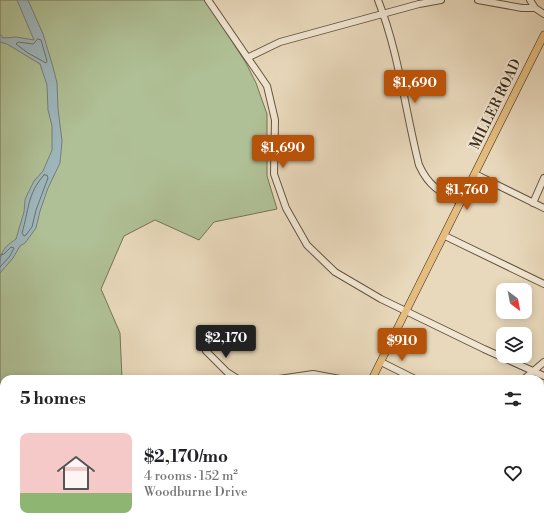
<!DOCTYPE html>
<meta charset="utf-8">
<style>
body{margin:0;font-family:"Libre Bodoni",serif;background:#f6f6f6;color:#202124;height:100vh;display:flex;flex-direction:column;font-size:15px;white-space:nowrap}
*{box-sizing:border-box;margin:0}
p{font-size:13px;color:#757577}
.icon{flex:none;width:22px;height:22px;fill:none;stroke:currentColor;stroke-width:2;stroke-linecap:round;stroke-linejoin:round}
.map{position:relative;flex:1;overflow:hidden}
.drawer{position:absolute;left:0px;top:375px;width:544px;height:156px;display:flex;flex-direction:column;background:#fff;border-radius:12px 12px 0 0;box-shadow:0 2px 10px #0003}
.drawer>*{flex:none}
.needle{width:26px;rotate:148deg}
.fabs{position:absolute;left:496px;top:283px;display:grid;gap:8px}
.fabs a{display:grid;place-items:center;width:36px;height:36px;border-radius:8px;background:#fff;box-shadow:0 2px 10px #0003;font-size:20px}
.price{position:absolute;translate:-50% -34px;padding:0 9px;border-radius:4px;background:#b45309;color:#fff;font-size:13px;line-height:26px;filter:drop-shadow(0 1px 2px #0008)}
.price::after{content:'';position:absolute;left:50%;top:24px;width:12px;height:9px;margin-left:-6px;background:inherit;clip-path:polygon(0 0,100% 0,50% 100%)}
.price.on{background:#222;color:#fff}
ul{padding:0;list-style:none}
li{display:flex;align-items:center;gap:12px;height:100px;padding:0 20px}
li span{display:grid;place-items:center;flex:none;width:112px;height:80px;border-radius:8px;color:#555}
li>.icon{margin-inline-start:auto}
span .icon{width:48px;height:48px;fill:#fffc;stroke-width:1}
li b{font-size:17px}
h2{display:flex;justify-content:space-between;align-items:center;height:48px;padding:0 20px;font-size:17px}
.map>svg:first-child{display:block}
.green{fill:#b0c096;stroke:#747556}
.water{fill:#9eb7bd;stroke:#767f7b}
.lines{fill:none;stroke-linecap:round;stroke-linejoin:round}
.shore{stroke:#6c706a;stroke-width:1}
.minor-casing{stroke:#655640;stroke-width:8}
.major-casing{stroke:#392a17;stroke-width:8}
.minor{stroke:#f1e6d3;stroke-width:6}
.major{stroke:#e4bc7e;stroke-width:7}
.labels{text-anchor:middle;stroke-width:4;stroke-linejoin:round;paint-order:stroke}
.street-label{font-size:14px;fill:#392a17;stroke:#f1e6d3}
</style>
<div class="map">
<svg width="544" height="531" viewBox="0 0 544 531">
<rect width="100%" height="100%" fill="#e9d9bc"/>
<filter id="stains"><feTurbulence type="fractalNoise" baseFrequency=".005" numOctaves="4"/><feColorMatrix values="0 0 0 0 .2 0 0 0 0 .09 0 0 0 0 .02 0 0 0 .5 -.17"/></filter>
<radialGradient id="worn" r=".72"><stop offset=".6" stop-color="#630" stop-opacity="0"/><stop offset="1" stop-color="#630" stop-opacity=".3"/></radialGradient>
<path class="green" d="M 0,0 L 205,0 L 246,63 L 256,83 L 267,114 L 267,176 L 277,209 L 214,222 L 199,240 L 155,220 L 124,236 L 101,289 L 120,333 L 122,379 L 4,379 L 4,516 L 0,516 Z"/>
<path class="water" d="M 17,0 L 28,0 L 43,34 L 53,67 L 57,83 L 58,109 L 62,141 L 60,163 L 48,188 L 40,211 L 36,228 L 25,243 L 20,246 L 13,258 L 0,273 C 0,254 0,250 16,239 L 24,212 L 25,200 L 27,195 L 34,181 L 43,171 L 52,150 L 52,126 L 48,110 L 47,85 L 40,64 L 7,44 L 0,42 L 0,34 L 3,38 L 16,37 L 34,40 Z"/>
<g class="lines">
<path class="shore" d="M 38,39 L 41,40 L 47,61 L 46,63 L 28,53 L 16,44 L 18,42 L 33,44 Z
M 44,175 L 47,175 L 48,178 L 36,210 L 32,227 L 26,235 L 24,236 L 22,233 C 29,210 27,194 44,175 Z
M 0,255 L 4,254 L 11,247 L 14,248 L 10,256 L 0,267"/>
<g class="minor-casing">
<path id="minor" d="M 208,0 L 267,86 L 275,120 L 274,174 L 286,208 L 307,245 L 335,272 L 381,299 L 484,349 L 544,376
M 378,0 C 399,53 405,110 419,165 C 429,187 440,192 461,202
M 478,0 L 522,8 L 535,8 L 544,14
M 530,0 L 535,8
M 249,57 L 280,42 L 419,4 L 441,0
M 475,174 L 544,208
M 533,203 L 544,178
M 445,236 L 544,284
M 206,351 L 227,372 L 238,379
M 381,362 L 415,379
M 279,379 L 313,374 L 340,379
M 524,379 L 544,362
M 540,441 L 544,443
M 0,520 L 4,520
M 540,520 L 544,515
M 19,527 L 21,531
M 150,527 L 158,531
M 396,527 L 403,531
M 125,531 L 128,527
M 201,531 L 203,527
M 532,531 L 535,527"/>
</g>
<g class="major-casing">
<path id="major" d="M 372,379 L 544,35
M 298,531 L 300,527"/>
</g>
<use href="#minor" class="minor"/>
<use href="#major" class="major"/>
</g>
<g class="labels">
<g class="street-label">
<text transform="translate(495 104) rotate(-64)" y="5">MILLER ROAD</text>
</g>
</g>
<rect width="100%" height="100%" filter="url(#stains)"/>
<rect width="100%" height="100%" fill="url(#worn)"/>
</svg>
<div class="fabs">
<a><svg class="needle" viewBox="-14 -14 28 28"><path d="M0-13l5 13h-10z" fill="#e53935"/><path d="M0 13l5-13h-10z" fill="#757577"/></svg></a>
<a><svg class="icon" aria-label="layers" viewBox="0 0 24 24"><path d="M12 4l9 5-9 5-9-5zM3 14l9 5 9-5"/></svg></a>
</div>
<b class="price" style="left:415px;top:104px">$1,690</b>
<b class="price" style="left:283px;top:169px">$1,690</b>
<b class="price" style="left:467px;top:211px">$1,760</b>
<b class="price on" style="left:226px;top:359px">$2,170</b>
<b class="price" style="left:402px;top:362px">$910</b>
<section class="drawer">
<h2>5 homes<svg class="icon" aria-label="filters" viewBox="0 0 24 24"><path d="M4 7h16M4 17h16"/><circle cx="9" cy="7" r="2"/><circle cx="15" cy="17" r="2"/></svg></h2>
<ul>
<li><span style="background:linear-gradient(#f6c9c9 75%,#8fb573 0)"><svg class="icon" aria-label="home" viewBox="0 0 24 24"><path d="M3 11l9-7 9 7M6 9v11h12V9"/></svg></span><div><b>$2,170/mo</b><p>4 rooms · 152 m²</p><p>Woodburne Drive</p></div><svg class="icon" aria-label="heart" viewBox="0 0 24 24"><path d="M12 20l-8-8c-3-5 5-10 8-4 3-6 11-1 8 4z"/></svg></li>
</ul>
</section>
</div>
